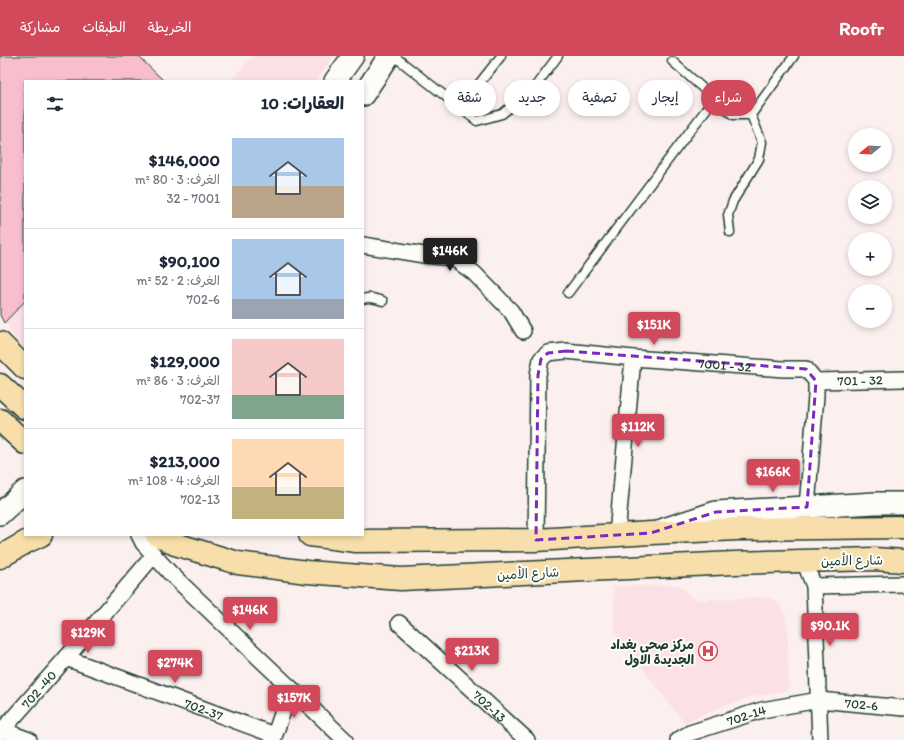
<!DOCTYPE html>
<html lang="ar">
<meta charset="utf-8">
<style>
body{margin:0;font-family:Itim,"Playpen Sans Arabic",sans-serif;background:#f2f2f3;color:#1f2937;direction:rtl;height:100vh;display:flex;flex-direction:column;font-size:15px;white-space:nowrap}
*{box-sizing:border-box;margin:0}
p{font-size:13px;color:#747a83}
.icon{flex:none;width:22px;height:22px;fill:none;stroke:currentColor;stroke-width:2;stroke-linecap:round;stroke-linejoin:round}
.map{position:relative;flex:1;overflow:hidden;direction:ltr}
.drawer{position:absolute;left:24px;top:24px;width:340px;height:456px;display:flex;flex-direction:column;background:#fff;border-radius:0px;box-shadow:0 2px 6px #0003;direction:rtl}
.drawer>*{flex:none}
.top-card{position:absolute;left:376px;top:24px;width:380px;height:36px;direction:rtl;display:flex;gap:8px}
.needle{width:26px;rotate:252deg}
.fabs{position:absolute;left:848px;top:72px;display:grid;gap:8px}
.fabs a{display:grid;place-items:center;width:44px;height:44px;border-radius:50%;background:#fff;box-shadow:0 2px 6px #0003;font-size:20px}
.price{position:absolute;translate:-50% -34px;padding:0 9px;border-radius:4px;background:#d1495b;color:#fff;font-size:13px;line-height:26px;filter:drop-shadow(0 1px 2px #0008)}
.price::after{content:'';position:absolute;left:50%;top:24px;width:12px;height:9px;margin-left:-6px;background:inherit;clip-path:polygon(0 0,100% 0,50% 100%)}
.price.on{background:#222;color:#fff}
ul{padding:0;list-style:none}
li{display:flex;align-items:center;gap:12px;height:100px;padding:0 20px}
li+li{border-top:1px solid #e0e1e3}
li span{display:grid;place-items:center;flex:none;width:112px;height:80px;border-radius:0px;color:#555}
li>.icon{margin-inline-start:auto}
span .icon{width:48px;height:48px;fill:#fffc;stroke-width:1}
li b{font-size:17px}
h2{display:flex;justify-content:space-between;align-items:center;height:48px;padding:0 20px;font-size:17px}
.pill{padding:0 14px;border-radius:18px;background:#fff;box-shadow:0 2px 6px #0003;font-size:14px;line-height:36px}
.pill.on{background:#d1495b;color:#fff}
header{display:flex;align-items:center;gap:24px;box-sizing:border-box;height:56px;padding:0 20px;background:#d1495b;color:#fff}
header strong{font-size:19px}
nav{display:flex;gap:22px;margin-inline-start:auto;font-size:14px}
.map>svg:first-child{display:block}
.built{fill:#fbe1e5}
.building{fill:#f8bece;stroke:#1f3d34}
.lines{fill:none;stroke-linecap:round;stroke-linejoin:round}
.lane-casing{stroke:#1f3d34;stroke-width:11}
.street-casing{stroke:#1f3d34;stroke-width:18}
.secondary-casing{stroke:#1f3d34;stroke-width:24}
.primary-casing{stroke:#1f3d34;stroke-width:25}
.lane{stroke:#fdfcf7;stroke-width:8}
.street{stroke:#fdfcf7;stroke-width:15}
.secondary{stroke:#fdfcf7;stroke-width:21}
.primary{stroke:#f8deab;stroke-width:22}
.marked{fill:none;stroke:#7b2cbf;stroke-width:3;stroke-dasharray:8 5;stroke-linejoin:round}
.labels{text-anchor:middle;stroke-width:4;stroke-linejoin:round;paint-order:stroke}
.street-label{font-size:13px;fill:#1f3d34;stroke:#fdfcf7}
.poi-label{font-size:13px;font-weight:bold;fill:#1f3d34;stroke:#fdfcf7;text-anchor:end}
</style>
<header>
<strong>Roofr</strong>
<nav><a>الخريطة</a><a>الطبقات</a><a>مشاركة</a></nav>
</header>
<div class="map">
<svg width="904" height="684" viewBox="0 0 904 684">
<rect width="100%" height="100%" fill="#fcf0ef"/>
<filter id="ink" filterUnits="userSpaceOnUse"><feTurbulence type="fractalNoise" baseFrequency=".025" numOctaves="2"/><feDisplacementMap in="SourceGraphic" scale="8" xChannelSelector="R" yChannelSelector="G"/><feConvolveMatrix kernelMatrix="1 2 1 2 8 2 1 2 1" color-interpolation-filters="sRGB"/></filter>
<g filter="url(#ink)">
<path class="built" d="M 253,0 L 334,0 L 316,25 L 230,25 Z
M 25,245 L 25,294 L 16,284 L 5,266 Z
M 679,529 L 692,542 L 703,544 L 757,541 L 771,542 L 781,549 L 786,561 L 788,575 L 789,634 L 755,640 L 715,653 L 684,667 L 634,601 L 622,588 L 615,577 L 613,530 Z"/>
<path class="building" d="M 0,0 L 138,0 L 164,25 L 25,25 L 25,245 L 4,267 L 0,259 Z"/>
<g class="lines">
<g class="lane-casing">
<path id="lane" d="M 394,0 L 477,65 L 502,58 L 534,32 L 558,0
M 672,5 L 733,59 L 751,59 L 794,0
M 460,52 L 501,0
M 730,176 L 728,159 L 733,145 L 759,103 L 762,86 L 751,59
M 568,237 L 714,43
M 363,243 C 370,240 376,243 383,245"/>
</g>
<g class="street-casing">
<g id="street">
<path d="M 363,189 L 424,199 L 453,202 L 474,217 L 511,255 L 523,275"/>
<path id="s1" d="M 816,325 L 904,323"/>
<path d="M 139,479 L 143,487 L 170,517 L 345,684"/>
<path d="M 617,479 L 633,302"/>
<path id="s2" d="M 536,484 L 538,319 L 541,303 L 548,297 L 566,295 L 633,302 L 783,313 L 806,313 L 816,325 L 816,340 L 807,451"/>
<path d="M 804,505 L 814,530 L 820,684"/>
<path d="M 814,530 L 904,528"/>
<path id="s3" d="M 399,567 L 527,684"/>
<path id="s4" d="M 66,602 L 274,679"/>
<path id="s5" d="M 0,675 L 6,670 L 66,602 L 154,499"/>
<path d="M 0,678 L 2,674 L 29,684"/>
<path d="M 273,684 L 291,632"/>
<path id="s6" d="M 678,684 L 690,677 L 762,654 L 819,644 L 904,652"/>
</g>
</g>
<g class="secondary-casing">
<path id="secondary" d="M 335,25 L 353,0
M 363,39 L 389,0
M 0,458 L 25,435
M 664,473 L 716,456 L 876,447 L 904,447"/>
</g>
<g class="primary-casing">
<path id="primary" d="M 0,287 L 25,312
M 0,329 L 25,352
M 0,364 L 25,387
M 157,479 L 175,488 L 238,507 L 307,516 L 401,523 L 734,507 L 874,503 L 904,505
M 310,479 L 356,485 L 536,484 L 651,477 L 738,473 L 904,471
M 0,501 L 26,486 L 41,479"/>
</g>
<use href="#lane" class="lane"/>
<use href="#street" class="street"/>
<use href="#secondary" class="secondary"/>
<use href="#primary" class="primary"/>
</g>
</g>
<path class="marked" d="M 566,295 L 806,313 L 816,325 L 807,451 L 716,456 L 651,477 L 536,484 L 538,319 L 541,303 L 548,297 Z"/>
<defs>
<g id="hospital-ring" transform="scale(1)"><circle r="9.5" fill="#fdfcf7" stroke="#d1495b" stroke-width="1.5"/><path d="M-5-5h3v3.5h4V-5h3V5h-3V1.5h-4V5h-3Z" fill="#d1495b"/></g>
</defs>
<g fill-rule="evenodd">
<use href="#hospital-ring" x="708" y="595"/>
</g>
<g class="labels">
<g class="street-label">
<text dy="5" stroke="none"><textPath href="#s2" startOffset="368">7001 - 32</textPath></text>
<text dy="5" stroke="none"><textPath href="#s1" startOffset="44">701 - 32</textPath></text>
<text transform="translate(852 504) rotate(-1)" y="5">شارع الأمين</text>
<text transform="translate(528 517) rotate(-3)" y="5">شارع الأمين</text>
<text dy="5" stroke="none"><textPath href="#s5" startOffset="57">702 -40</textPath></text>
<text dy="5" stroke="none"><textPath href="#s6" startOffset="190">702-6</textPath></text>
<text dy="5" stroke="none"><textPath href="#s3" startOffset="123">702-13</textPath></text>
<text dy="5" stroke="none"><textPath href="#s4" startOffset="147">702-37</textPath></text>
<text dy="5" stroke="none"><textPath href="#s6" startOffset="73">702-14</textPath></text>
</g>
<g class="poi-label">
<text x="694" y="593">مركز صحي بغداد<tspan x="694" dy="15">الجديدة الاول</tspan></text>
</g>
</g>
</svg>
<div class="fabs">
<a><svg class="needle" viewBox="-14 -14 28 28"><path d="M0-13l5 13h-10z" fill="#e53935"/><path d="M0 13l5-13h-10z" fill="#747a83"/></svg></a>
<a><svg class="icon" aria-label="layers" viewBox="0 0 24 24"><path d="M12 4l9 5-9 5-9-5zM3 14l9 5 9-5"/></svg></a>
<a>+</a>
<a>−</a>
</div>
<b class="price on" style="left:450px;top:216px">$146K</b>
<b class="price" style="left:654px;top:290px">$151K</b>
<b class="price" style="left:638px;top:392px">$112K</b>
<b class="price" style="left:773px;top:437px">$166K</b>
<b class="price" style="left:250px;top:575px">$146K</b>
<b class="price" style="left:830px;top:591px">$90.1K</b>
<b class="price" style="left:88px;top:598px">$129K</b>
<b class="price" style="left:472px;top:616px">$213K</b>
<b class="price" style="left:175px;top:628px">$274K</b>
<b class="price" style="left:294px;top:663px">$157K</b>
<div class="top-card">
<a class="pill on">شراء</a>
<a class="pill">إيجار</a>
<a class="pill">تصفية</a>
<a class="pill">جديد</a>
<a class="pill">شقة</a>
</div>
<section class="drawer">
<h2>العقارات: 10<svg class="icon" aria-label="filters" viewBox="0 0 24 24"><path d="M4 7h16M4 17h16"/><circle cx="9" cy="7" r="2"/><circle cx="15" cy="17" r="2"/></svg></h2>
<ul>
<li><span style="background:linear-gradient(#a9c7e8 60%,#b9a48a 0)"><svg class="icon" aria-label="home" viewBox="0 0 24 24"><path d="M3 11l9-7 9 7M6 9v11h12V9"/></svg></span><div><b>$146,000</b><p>الغرف: 3 · 80 m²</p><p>7001 - 32</p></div></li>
<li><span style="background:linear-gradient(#a9c7e8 75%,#9aa5b1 0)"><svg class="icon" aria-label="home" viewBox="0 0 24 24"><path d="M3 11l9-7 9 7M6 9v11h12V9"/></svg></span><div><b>$90,100</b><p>الغرف: 2 · 52 m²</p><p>702-6</p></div></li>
<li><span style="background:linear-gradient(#f6c9c9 70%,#7fa58c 0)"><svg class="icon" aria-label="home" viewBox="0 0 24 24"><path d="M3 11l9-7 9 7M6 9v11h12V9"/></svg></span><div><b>$129,000</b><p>الغرف: 3 · 86 m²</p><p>702-37</p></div></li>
<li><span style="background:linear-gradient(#ffd9b3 60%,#c2b280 0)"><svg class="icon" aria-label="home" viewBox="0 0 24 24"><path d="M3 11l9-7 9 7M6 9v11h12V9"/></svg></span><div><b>$213,000</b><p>الغرف: 4 · 108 m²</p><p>702-13</p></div></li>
</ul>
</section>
</div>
